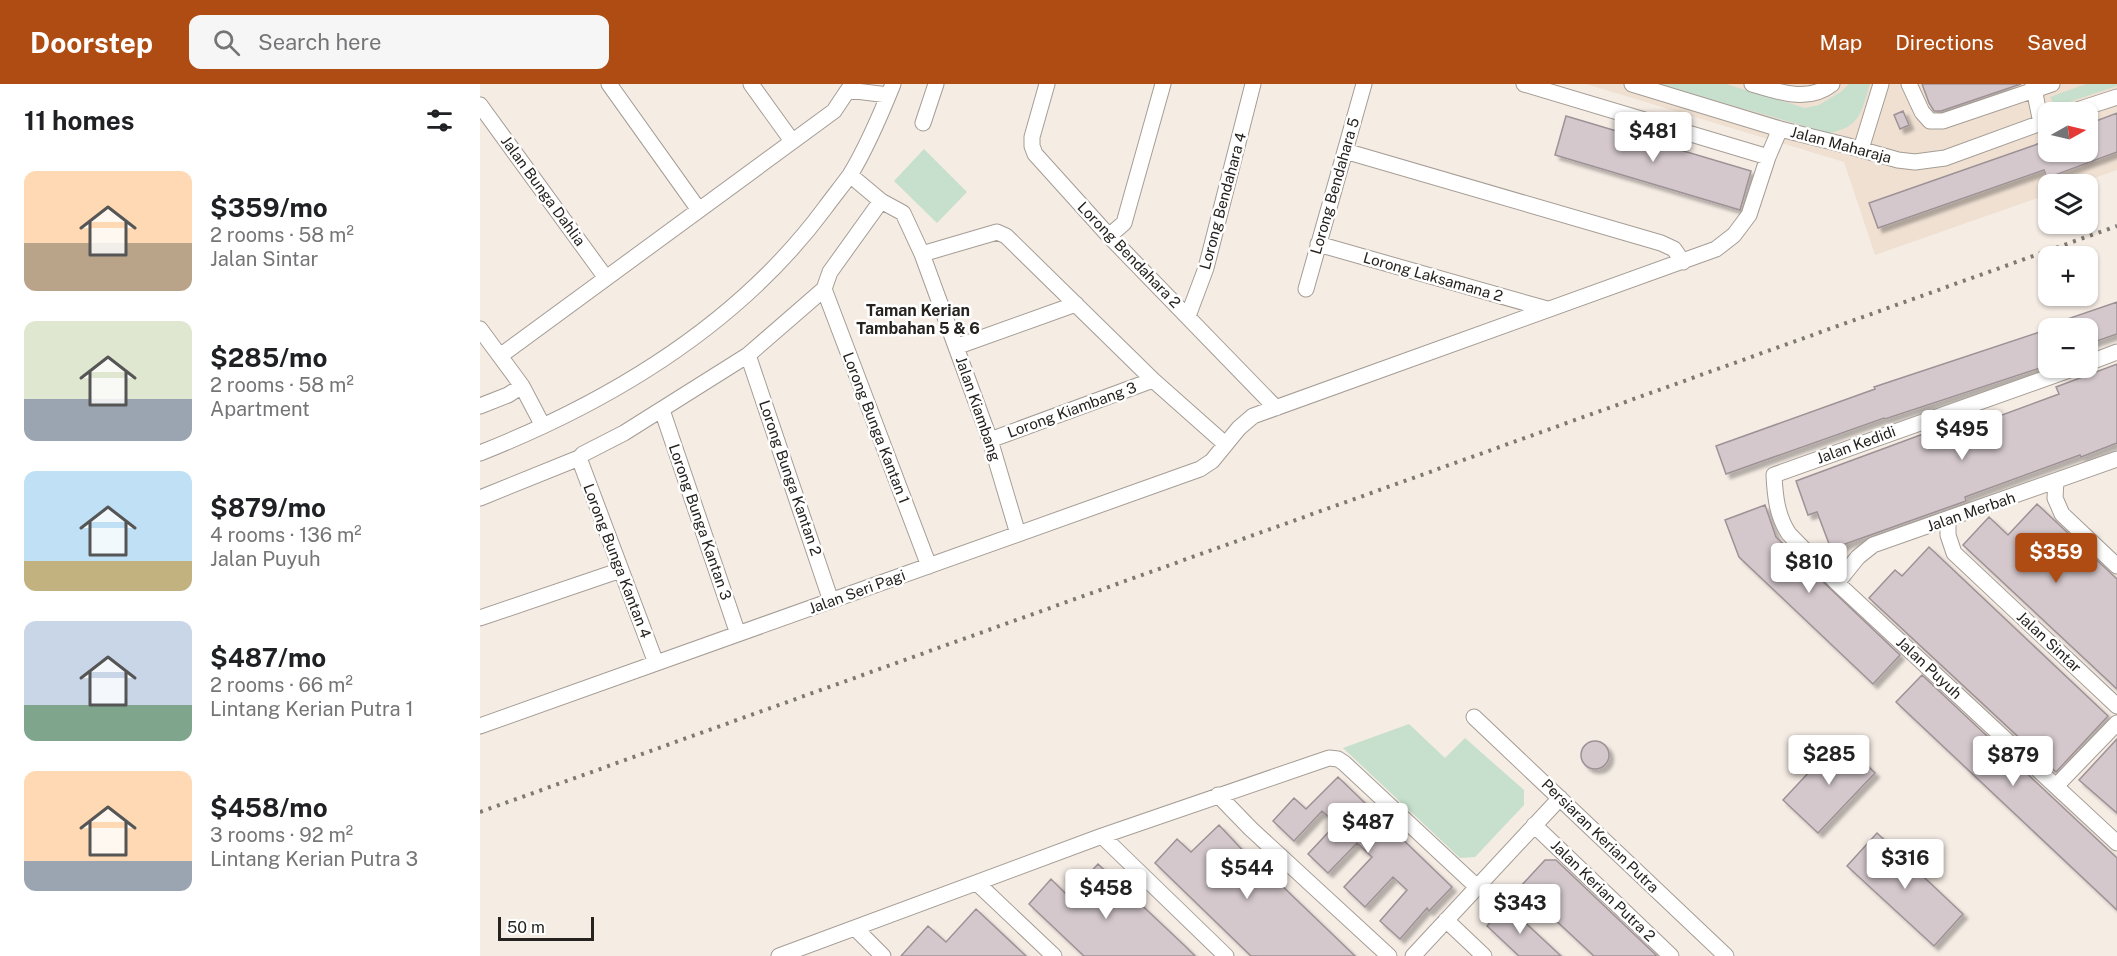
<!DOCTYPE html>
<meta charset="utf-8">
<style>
body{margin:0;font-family:"Public Sans",sans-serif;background:#f6f6f6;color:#202124;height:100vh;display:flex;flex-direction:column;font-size:22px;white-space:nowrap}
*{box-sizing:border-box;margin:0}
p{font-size:20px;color:#757577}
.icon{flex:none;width:33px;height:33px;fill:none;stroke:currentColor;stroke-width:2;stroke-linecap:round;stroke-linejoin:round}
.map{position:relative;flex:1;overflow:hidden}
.sheet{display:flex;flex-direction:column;background:#fff;width:480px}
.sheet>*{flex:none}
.needle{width:39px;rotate:82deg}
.buttons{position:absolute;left:1558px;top:18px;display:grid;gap:12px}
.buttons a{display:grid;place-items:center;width:60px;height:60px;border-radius:12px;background:#fff;box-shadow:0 2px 4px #0004;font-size:30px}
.scale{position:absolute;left:18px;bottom:15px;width:96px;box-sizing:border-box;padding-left:6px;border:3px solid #25221f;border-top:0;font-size:16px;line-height:21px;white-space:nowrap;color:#25221f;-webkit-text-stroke:4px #fff;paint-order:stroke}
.price{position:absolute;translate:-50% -51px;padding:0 14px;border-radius:6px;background:#fff;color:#222;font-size:20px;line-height:39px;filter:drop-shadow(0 2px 3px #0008)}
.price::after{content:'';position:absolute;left:50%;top:36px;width:18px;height:14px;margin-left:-9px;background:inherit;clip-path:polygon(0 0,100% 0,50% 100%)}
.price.current{background:#ae4c13;color:#fff}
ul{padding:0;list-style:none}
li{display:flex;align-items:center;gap:18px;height:150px;padding:0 24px}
li span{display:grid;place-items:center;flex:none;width:168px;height:120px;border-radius:12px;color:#555}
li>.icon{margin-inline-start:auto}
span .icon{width:72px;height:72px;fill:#fffc;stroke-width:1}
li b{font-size:26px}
h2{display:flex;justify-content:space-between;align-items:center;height:72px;padding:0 24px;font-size:26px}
header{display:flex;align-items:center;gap:36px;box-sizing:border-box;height:84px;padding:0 30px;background:#ae4c13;color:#fff}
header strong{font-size:28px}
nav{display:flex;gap:33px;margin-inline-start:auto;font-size:21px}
.search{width:420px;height:54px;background:#f6f6f6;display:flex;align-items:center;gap:15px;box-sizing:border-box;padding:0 21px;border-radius:12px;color:#757577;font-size:22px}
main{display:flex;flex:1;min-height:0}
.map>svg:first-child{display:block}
.built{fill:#efe0d2;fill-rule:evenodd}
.green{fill:#c6e0cd}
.building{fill:#d4c8cc;stroke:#9e9296;stroke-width:1.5;filter:url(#shadow)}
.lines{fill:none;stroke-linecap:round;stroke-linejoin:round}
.minor-casing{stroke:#a59d95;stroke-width:17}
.minor{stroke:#fff;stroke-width:15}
.rail{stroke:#7f7974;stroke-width:4;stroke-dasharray:3 6;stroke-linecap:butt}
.labels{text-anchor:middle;stroke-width:5;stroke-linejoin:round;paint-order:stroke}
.street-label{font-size:15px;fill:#25221f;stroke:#fff}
.neighbourhood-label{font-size:16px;font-weight:bold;fill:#25221f;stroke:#fff}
</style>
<header>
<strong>Doorstep</strong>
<div class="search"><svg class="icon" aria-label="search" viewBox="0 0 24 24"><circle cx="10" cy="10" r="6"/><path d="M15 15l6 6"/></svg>Search here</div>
<nav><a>Map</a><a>Directions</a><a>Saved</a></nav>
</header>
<main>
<section class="sheet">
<h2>11 homes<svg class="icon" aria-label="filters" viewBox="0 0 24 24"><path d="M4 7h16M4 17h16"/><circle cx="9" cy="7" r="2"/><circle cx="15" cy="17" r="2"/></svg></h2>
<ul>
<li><span style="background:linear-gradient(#ffd9b3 60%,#b9a48a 0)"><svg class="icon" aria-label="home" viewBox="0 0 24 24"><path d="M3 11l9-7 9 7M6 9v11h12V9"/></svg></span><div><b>$359/mo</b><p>2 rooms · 58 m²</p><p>Jalan Sintar</p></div></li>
<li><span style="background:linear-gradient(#dfe7d0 65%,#9aa5b1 0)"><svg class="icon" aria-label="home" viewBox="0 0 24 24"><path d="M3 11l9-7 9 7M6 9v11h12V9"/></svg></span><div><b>$285/mo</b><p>2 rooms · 58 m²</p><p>Apartment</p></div></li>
<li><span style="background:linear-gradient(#bfe0f5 75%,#c2b280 0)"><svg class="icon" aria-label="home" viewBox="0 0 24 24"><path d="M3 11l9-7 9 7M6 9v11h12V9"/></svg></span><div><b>$879/mo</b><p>4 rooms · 136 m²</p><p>Jalan Puyuh</p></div></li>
<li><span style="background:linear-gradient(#c9d6e8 70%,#7fa58c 0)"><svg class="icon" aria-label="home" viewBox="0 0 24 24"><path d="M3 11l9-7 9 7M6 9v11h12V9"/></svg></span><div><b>$487/mo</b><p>2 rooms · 66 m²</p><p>Lintang Kerian Putra 1</p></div></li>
<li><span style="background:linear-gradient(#ffd9b3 75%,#9aa5b1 0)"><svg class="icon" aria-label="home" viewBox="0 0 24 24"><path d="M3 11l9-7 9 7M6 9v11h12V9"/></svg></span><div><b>$458/mo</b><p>3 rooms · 92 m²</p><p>Lintang Kerian Putra 3</p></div></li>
</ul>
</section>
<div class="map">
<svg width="1637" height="872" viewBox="0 0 1637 872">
<defs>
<filter id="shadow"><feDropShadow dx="4.5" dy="4.5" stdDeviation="1.5" flood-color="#0004"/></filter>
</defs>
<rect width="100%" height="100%" fill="#f5ece4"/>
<path class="built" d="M 1106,0 L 1637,0 L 1637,86 L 1597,100 L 1569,100 L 1569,110 L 1395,171 L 1364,78 ZM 1569,28 L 1608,28 L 1608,68 L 1569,68 Z"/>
<path class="green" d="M 1178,0 L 1246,0 L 1325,24 L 1339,21 L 1362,7 L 1369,0 L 1390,0 C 1381,28 1381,43 1349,49 Z
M 1606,0 L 1637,0 L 1637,2 L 1586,19 L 1573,18 L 1570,13 Z
M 444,65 L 487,108 L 457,139 L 414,97 Z
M 929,640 L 965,674 L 985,654 L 1044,706 L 1044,721 L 995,773 L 980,774 L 863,664 Z"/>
<path class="building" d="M 1442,0 L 1541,0 L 1461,27 L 1454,27 L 1449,19 Z
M 1423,27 L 1429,41 L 1420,45 L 1414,31 Z
M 1637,29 L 1637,68 L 1567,94 L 1564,86 L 1398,144 L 1389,119 L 1555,61 L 1569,55 L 1569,68 L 1608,68 L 1608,40 Z
M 1086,32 L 1271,87 L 1260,126 L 1075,71 Z
M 1637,218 L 1637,250 L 1608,260 L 1608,244 L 1565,244 L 1564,243 Z
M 1563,247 L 1569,264 L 1569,281 L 1405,335 L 1404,334 L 1246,390 L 1236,362 L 1395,305 L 1394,303 Z
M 1637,280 L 1637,359 L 1601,373 L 1600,371 L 1485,413 L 1486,417 L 1351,465 L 1337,428 L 1328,431 L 1316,397 L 1462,343 L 1465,352 L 1579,310 L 1576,303 Z
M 1557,420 L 1637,495 L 1637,605 L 1483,461 L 1509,433 L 1528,451 Z
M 1285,421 L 1296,453 L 1420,571 L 1393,600 L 1259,473 L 1245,436 Z
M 1449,463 L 1628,632 L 1576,688 L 1389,514 L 1415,486 L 1422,492 Z
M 1442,591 L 1637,774 L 1637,826 L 1416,618 Z
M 1360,655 L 1395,689 L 1338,749 L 1303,716 Z
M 1637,655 L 1637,729 L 1599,696 Z
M1101 671a14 14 0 1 1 28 0a14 14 0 1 1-28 0Z
M 858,693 L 972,803 L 949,827 L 947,824 L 920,855 L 900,837 L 927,806 L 913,793 L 885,823 L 864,803 L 892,773 L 877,759 L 848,789 L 828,770 L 856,740 L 842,727 L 814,757 L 793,737 L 814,714 L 826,725 Z
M 739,741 L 769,773 L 771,772 L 875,872 L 771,872 L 675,779 L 697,755 L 711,768 Z
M 1397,749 L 1483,830 L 1454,862 L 1367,782 Z
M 1065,776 L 1076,776 L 1177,872 L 1114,872 L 1040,803 Z
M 618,780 L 705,862 L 715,872 L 604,872 L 549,820 L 571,795 L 588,812 Z
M 1026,821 L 1052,845 L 1081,872 L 1039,872 L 1007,842 Z
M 496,825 L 546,872 L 421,872 L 448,842 L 466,858 Z"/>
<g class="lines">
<g class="minor-casing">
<path id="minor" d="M 129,0 L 219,126
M 271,0 L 312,57
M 567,0 L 552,53 L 552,62 L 555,70 L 629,152 L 796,324
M 1044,0 L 1288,73
M 1152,0 L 1300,45 L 1365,61 L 1418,76 L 1435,78 L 1465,74 L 1569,36
M 1272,0 C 1299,8 1328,19 1352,0
M 1429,0 L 1442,28 L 1450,37 L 1463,37 L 1572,0
M 1553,0 L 1561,39
M 0,21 L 126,194
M 1591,28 L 1637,13
M 443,39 L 456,0
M 1381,65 L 1401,0
M 865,67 L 1181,159 L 1194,165 L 1203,178
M 370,91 L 401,117 L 423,129 L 442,170 L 510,356 L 538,450
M 629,152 L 644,139 L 683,0
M 838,160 L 1067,225
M 442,170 L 517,148 L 526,152 L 673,296 L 744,359
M 344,205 L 449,482
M 826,205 L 884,0
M 708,232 L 726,184 L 773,0
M 0,245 L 42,302 L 63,342
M 476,263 L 596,220
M 268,271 L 351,517
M 20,272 L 354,27 L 368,6 L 408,11
M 1608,279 L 1637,268
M 1595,284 L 1294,391 C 1295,412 1297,432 1309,450 L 1357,499 L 1637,759
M 0,322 L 28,311 L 42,302
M 182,326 L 258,550
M 510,356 L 673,296
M 0,369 C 134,316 259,240 345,124 C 353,113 362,102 370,91 C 387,63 401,30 413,0
M 99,374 L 176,579
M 1576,397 L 1575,414 L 1582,430 L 1637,482
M 0,414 L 99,374 L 103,370 L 144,349 L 268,271 L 344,205 L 350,188 L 401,117
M 1468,436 L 1468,451 L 1474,469 L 1637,622
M 1357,499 L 1378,473 L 1393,461 L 1637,375
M 0,534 L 141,486
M 994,633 L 1246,872
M 0,642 L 720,385 L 732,377 L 759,344 L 773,332 L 1236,165 L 1254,151 L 1269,131 L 1288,73 L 1300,45
M 1577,701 L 1637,639
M 738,711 L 771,745 L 909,872
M 1054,741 L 1191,872
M 622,752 L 746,872
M 497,799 L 574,872
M 966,836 L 1004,872
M 375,844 L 403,872
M 299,872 L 622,752 L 849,674 L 858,675 L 864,679 L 997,803
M 933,872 L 1080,714"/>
</g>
<use href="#minor" class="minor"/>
<path class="rail" d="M 0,728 L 1637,142"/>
</g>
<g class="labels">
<g class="street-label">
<text transform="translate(1361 61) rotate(15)" y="5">Jalan Maharaja</text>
<text transform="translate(855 102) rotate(-74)" y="5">Lorong Bendahara 5</text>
<text transform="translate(63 107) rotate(54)" y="5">Jalan Bunga Dahlia</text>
<text transform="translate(743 117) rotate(-75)" y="5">Lorong Bendahara 4</text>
<text transform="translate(649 171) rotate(46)" y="5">Lorong Bendahara 2</text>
<text transform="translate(953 193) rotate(16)" y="5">Lorong Laksamana 2</text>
<text transform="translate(498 325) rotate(71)" y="5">Jalan Kiambang</text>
<text transform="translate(592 326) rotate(-20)" y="5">Lorong Kiambang 3</text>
<text transform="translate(396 344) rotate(69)" y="5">Lorong Bunga Kantan 1</text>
<text transform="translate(1376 361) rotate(-20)" y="5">Jalan Kedidi</text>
<text transform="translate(310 394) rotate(71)" y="5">Lorong Bunga Kantan 2</text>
<text transform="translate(1491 428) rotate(-19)" y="5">Jalan Merbah</text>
<text transform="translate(220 438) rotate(71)" y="5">Lorong Bunga Kantan 3</text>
<text transform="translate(137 477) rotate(69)" y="5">Lorong Bunga Kantan 4</text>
<text transform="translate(377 508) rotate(-20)" y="5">Jalan Seri Pagi</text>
<text transform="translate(1569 558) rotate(43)" y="5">Jalan Sintar</text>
<text transform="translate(1449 584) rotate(43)" y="5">Jalan Puyuh</text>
<text transform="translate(1120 752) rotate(44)" y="5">Persiaran Kerian Putra</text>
<text transform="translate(1123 807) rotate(44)" y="5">Jalan Kerian Putra 2</text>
</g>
<g class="neighbourhood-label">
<text x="438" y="232">Taman Kerian<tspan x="438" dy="18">Tambahan 5 &amp; 6</tspan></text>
</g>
</g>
</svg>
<div class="buttons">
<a><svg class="needle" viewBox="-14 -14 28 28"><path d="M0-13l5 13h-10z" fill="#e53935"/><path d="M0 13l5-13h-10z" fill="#757577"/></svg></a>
<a><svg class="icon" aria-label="layers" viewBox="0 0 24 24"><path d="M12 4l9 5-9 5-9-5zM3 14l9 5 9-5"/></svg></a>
<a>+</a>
<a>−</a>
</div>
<div class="scale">50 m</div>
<b class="price" style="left:1173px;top:79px">$481</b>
<b class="price" style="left:1482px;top:377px">$495</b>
<b class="price current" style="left:1576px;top:500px">$359</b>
<b class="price" style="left:1329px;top:510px">$810</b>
<b class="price" style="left:1349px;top:702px">$285</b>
<b class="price" style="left:1533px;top:703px">$879</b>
<b class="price" style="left:888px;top:770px">$487</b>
<b class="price" style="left:1425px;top:806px">$316</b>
<b class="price" style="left:767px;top:816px">$544</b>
<b class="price" style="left:626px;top:836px">$458</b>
<b class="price" style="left:1040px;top:851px">$343</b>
</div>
</main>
